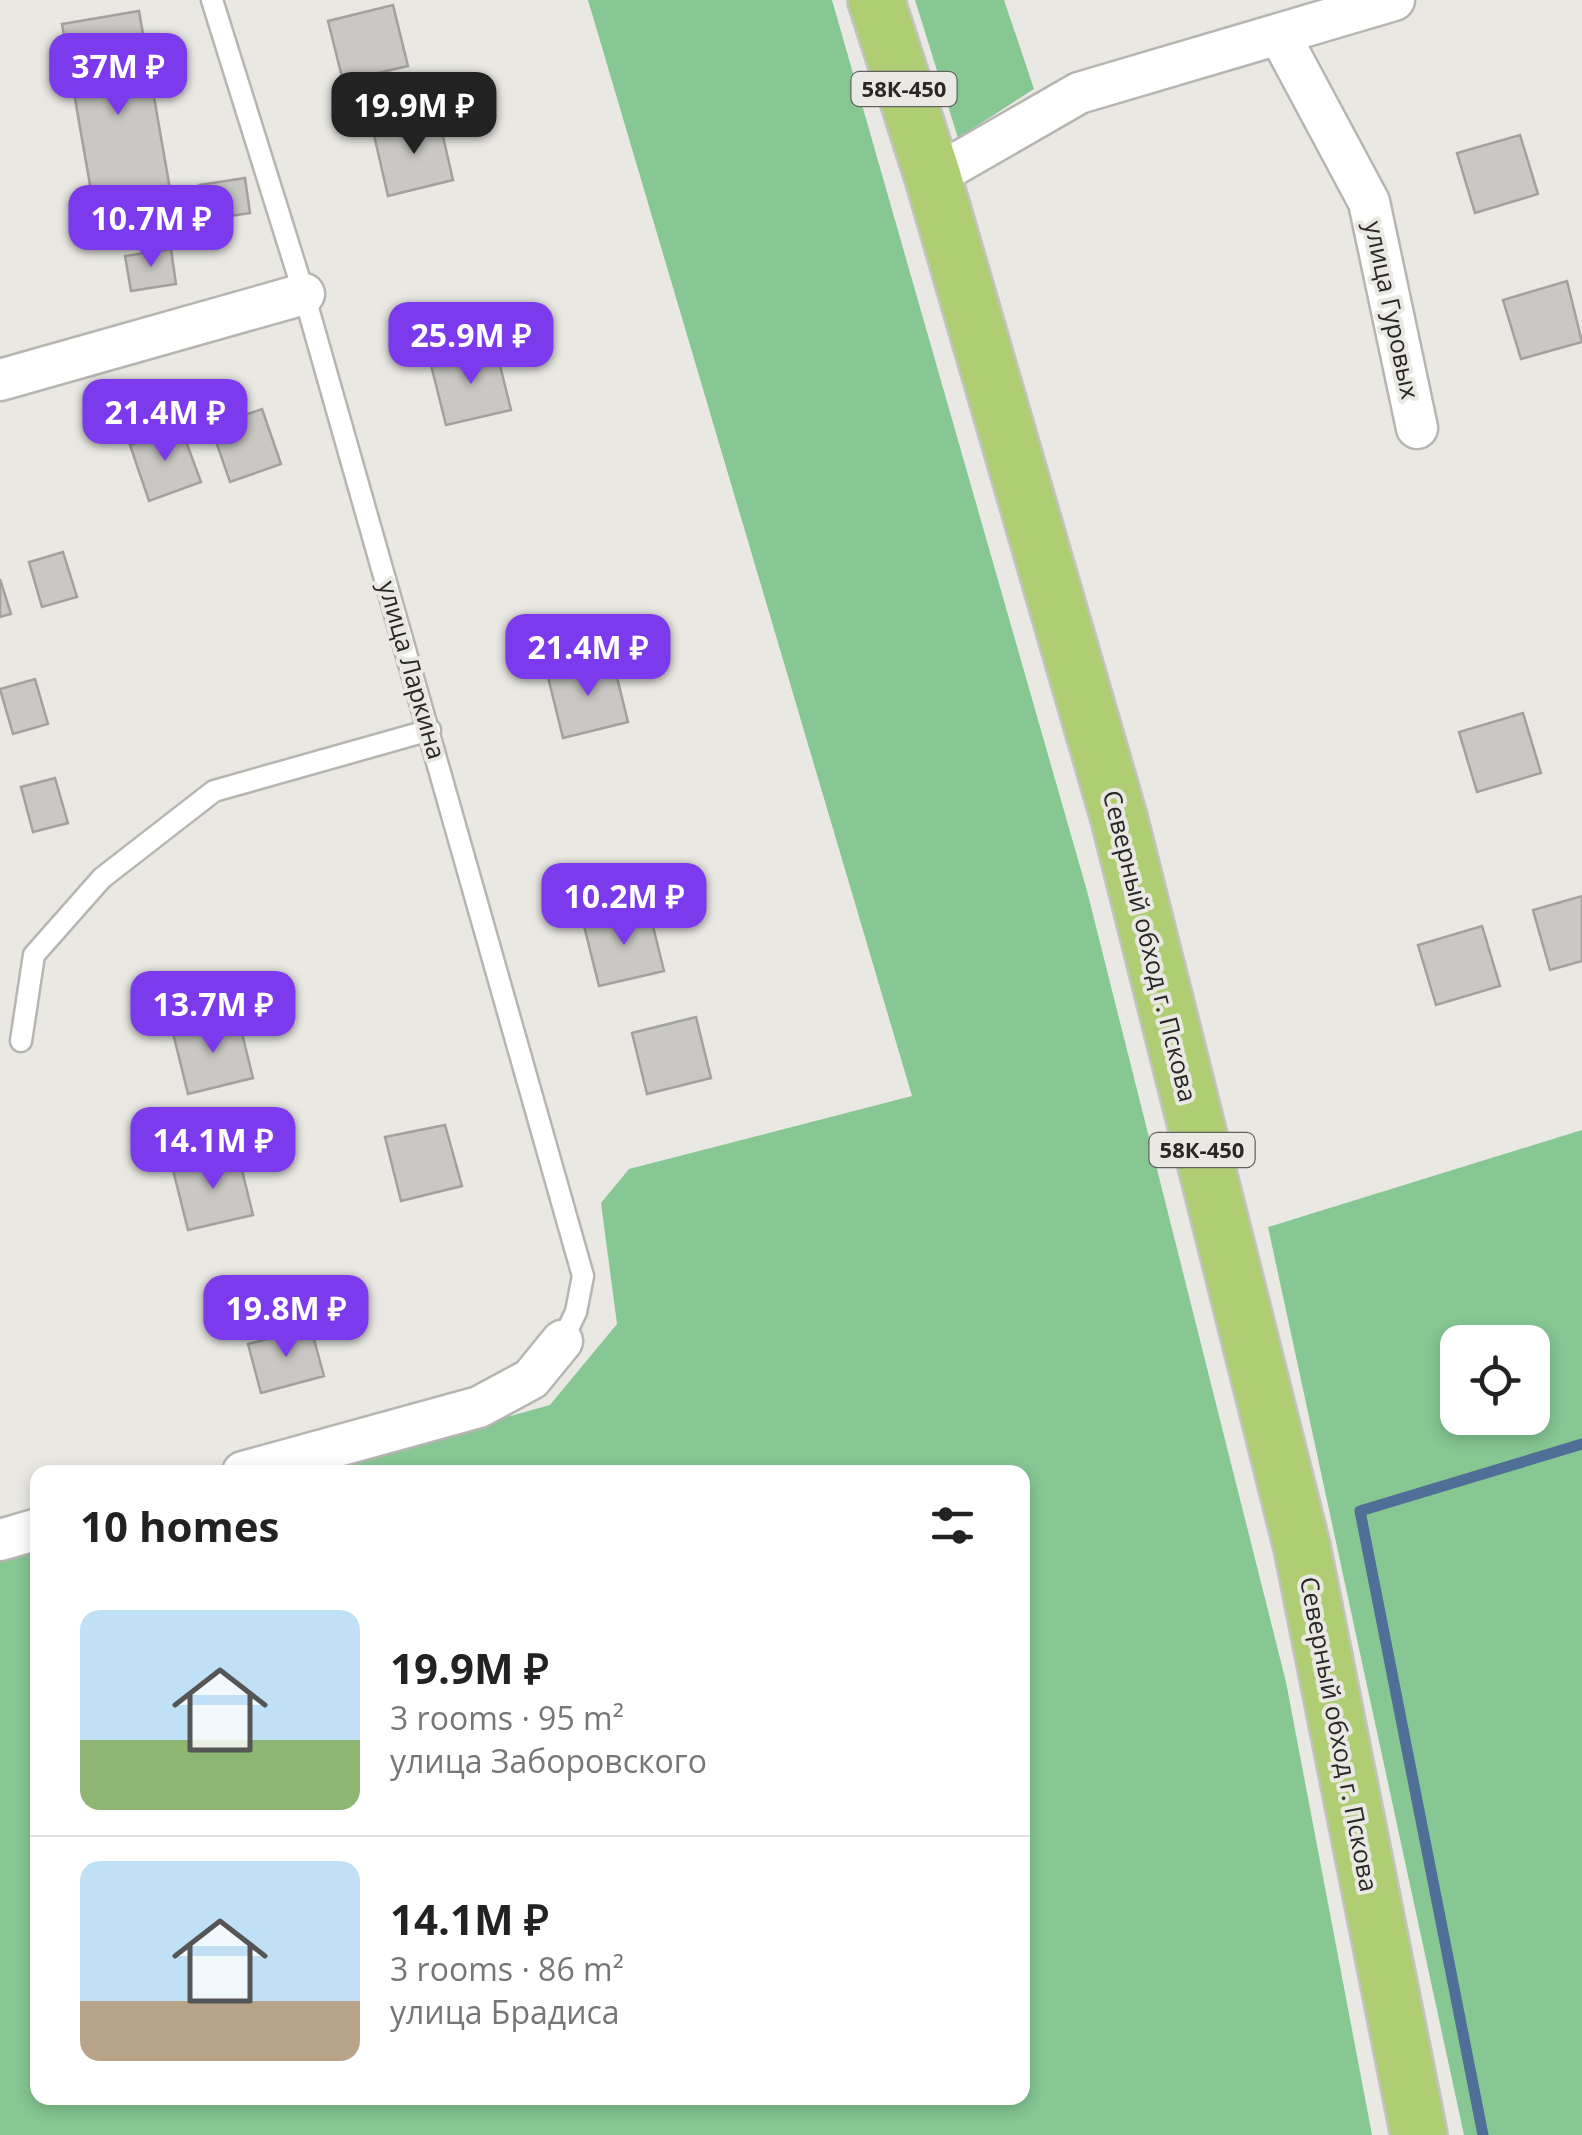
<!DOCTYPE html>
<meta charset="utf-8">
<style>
body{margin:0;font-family:"Open Sans",sans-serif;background:#f6f6f6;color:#222;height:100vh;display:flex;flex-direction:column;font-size:38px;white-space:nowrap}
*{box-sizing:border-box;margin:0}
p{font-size:32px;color:#767676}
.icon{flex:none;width:55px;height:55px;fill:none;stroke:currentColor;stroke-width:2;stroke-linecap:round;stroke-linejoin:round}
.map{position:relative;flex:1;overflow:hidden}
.panel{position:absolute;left:30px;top:1465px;width:1000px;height:640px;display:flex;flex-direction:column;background:#fff;border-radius:20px;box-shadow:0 5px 15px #0003}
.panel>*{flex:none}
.buttons{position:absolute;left:1440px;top:1325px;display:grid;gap:20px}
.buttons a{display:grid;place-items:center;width:110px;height:110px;border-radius:20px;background:#fff;box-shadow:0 5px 15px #0003;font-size:50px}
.price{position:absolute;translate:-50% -85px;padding:0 22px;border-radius:20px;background:#7c3aed;color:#fff;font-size:32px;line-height:65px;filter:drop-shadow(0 2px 5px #0008)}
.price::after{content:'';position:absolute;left:50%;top:60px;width:30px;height:22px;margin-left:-15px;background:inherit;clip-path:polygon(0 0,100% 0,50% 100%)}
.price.active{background:#222;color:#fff}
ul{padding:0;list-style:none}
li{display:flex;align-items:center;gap:30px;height:250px;padding:0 50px}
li+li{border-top:2px solid #e0e0e0}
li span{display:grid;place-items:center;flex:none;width:280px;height:200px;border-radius:20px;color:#555}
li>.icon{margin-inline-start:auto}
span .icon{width:120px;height:120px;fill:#fffc;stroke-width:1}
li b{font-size:42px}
h2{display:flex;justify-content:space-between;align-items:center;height:120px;padding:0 50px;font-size:42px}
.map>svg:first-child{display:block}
.green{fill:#86c794;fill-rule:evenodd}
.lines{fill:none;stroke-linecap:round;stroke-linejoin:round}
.stream{stroke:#506f97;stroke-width:11}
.building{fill:#c9c8c4;stroke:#a2a19e;stroke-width:2.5}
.service-casing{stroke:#b6b5b1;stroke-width:25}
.minor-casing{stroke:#b6b5b1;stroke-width:45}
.trunk-casing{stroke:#c3c3c3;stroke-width:60}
.service{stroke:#fff;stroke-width:20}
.minor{stroke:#fff;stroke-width:40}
.trunk{stroke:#afce74;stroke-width:55}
.labels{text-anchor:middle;stroke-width:8;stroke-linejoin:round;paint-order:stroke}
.shield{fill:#e9e8e3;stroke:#63625f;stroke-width:2.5}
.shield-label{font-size:22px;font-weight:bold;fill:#292827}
.street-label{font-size:25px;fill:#292827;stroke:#e9e8e3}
</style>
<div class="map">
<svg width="1582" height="2135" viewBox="0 0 1582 2135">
<rect width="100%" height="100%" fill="#e9e8e3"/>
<path class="green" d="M 588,0 L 832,0 L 1087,891 L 1286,1682 L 1372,2135 L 0,2135 L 0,1559 L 37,1548 L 38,2098 L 1022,2098 L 1022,1472 L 309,1472 L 550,1405 L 617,1324 L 601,1203 L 629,1169 L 912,1096 Z
M 915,0 L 1004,0 L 1034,89 L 958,138 Z
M 1582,1130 L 1582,2135 L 1464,2135 L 1268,1227 ZM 1458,1342 L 1532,1342 L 1532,1418 L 1458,1418 Z"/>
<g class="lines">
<path class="stream" d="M 1483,2135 L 1360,1511 L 1582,1444"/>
</g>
<path class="building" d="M 393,5 L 408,66 L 343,81 L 328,21 Z
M 139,11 L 174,212 L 97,225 L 62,24 Z
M 439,119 L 453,180 L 388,196 L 374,135 Z
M 1520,135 L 1538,194 L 1475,213 L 1457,153 Z
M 245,178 L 250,213 L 205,220 L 199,185 Z
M 171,249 L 176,284 L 131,291 L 125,256 Z
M 1567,281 L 1582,342 L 1521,359 L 1503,300 Z
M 496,349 L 511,410 L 446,425 L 431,365 Z
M 262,409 L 281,464 L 230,482 L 211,427 Z
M 181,428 L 201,482 L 149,501 L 130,445 Z
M 63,552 L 77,597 L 42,607 L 29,562 Z
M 0,579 L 11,614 L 0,617 Z
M 613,661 L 628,722 L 563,738 L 548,677 Z
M 35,679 L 48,724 L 13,734 L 0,689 Z
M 1523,713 L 1541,773 L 1477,792 L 1459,732 Z
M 55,778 L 68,823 L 33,832 L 21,787 Z
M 1582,896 L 1582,961 L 1550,970 L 1533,910 Z
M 649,910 L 664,971 L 599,986 L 584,926 Z
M 1482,926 L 1500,986 L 1436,1005 L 1418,945 Z
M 238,1017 L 253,1078 L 188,1094 L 173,1033 Z
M 696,1017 L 711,1078 L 647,1094 L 632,1033 Z
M 445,1125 L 462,1186 L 401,1201 L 385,1137 Z
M 238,1154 L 253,1215 L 188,1230 L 173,1170 Z
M 311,1328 L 324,1376 L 261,1393 L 248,1344 Z"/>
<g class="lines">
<g class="service-casing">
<path id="service" d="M 212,0 L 304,294 L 583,1276 L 576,1312 L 562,1341
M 21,1041 L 34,955 L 102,878 L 214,791 L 430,730"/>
</g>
<g class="minor-casing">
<path id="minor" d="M 1279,34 L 1369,202 L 1417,428
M 933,177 L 1079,93 L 1394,0
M 0,380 L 304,294
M 243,1472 L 479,1407 L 531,1379 L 562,1341
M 0,1540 L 38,1529"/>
</g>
<g class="trunk-casing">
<path id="trunk" d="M 876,0 L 933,177 L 1119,818 L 1302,1547 L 1419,2135"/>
</g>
<use href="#service" class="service"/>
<use href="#minor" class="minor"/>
<use href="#trunk" class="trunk"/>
</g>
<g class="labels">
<g class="shield">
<rect x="851.5" y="72" width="105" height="34" rx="8"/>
<rect x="1149.5" y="1133" width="105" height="34" rx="8"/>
</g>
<g class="shield-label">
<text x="904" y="97">58К-450</text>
<text x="1202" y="1158">58К-450</text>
</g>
<g class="street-label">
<text transform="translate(1392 310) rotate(78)" y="9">улица Гуровых</text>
<text transform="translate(412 670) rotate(74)" y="9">улица Ларкина</text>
<text transform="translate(1150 946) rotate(76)" y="9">Северный обход г. Пскова</text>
<text transform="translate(1339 1734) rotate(79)" y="9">Северный обход г. Пскова</text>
</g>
</g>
</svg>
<div class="buttons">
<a><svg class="icon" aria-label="locate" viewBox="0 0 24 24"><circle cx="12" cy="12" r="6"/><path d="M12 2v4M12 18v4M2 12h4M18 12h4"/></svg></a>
</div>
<b class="price" style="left:118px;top:118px">37M ₽</b>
<b class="price active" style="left:414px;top:157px">19.9M ₽</b>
<b class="price" style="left:151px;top:270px">10.7M ₽</b>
<b class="price" style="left:471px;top:387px">25.9M ₽</b>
<b class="price" style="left:165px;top:464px">21.4M ₽</b>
<b class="price" style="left:588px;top:699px">21.4M ₽</b>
<b class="price" style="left:624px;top:948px">10.2M ₽</b>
<b class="price" style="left:213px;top:1056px">13.7M ₽</b>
<b class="price" style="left:213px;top:1192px">14.1M ₽</b>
<b class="price" style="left:286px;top:1360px">19.8M ₽</b>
<section class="panel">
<h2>10 homes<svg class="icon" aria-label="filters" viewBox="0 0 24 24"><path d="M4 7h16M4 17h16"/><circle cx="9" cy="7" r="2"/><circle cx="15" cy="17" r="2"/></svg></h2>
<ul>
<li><span style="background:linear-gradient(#bfe0f5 65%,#8fb573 0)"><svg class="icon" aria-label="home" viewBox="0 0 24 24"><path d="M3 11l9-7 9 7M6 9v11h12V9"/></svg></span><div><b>19.9M ₽</b><p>3 rooms · 95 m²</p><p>улица Заборовского</p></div></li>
<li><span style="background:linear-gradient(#bfe0f5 70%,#b9a48a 0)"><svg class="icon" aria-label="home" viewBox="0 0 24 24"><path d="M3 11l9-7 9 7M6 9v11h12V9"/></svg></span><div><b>14.1M ₽</b><p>3 rooms · 86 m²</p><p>улица Брадиса</p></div></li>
</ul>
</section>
</div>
